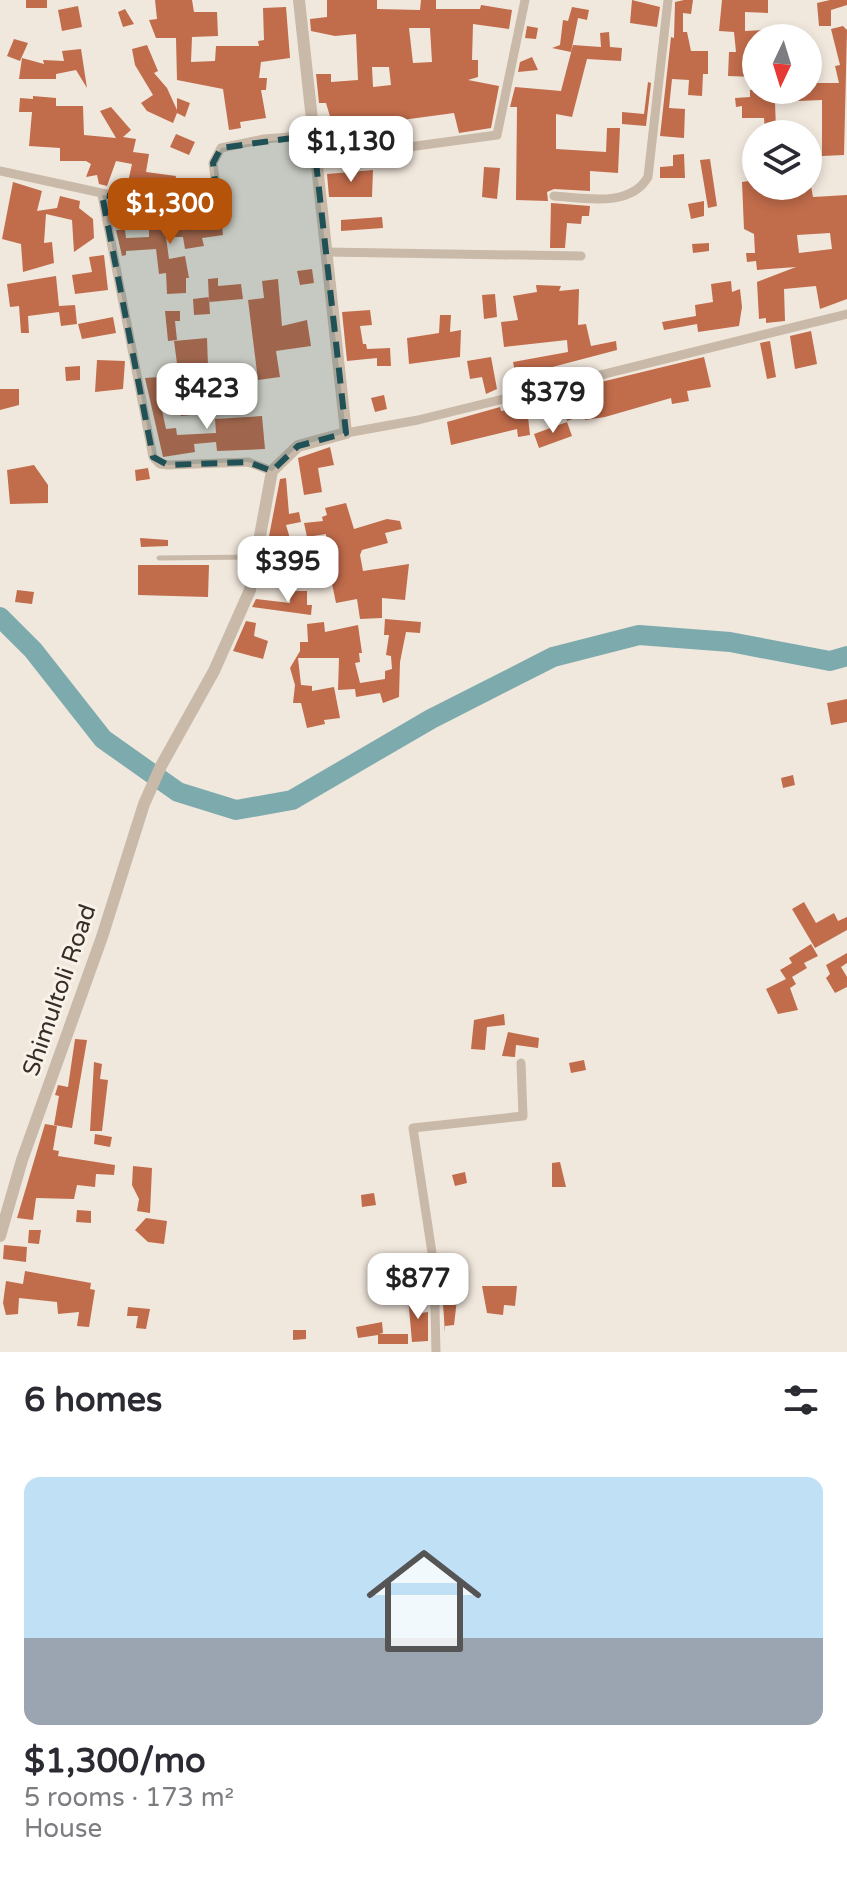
<!DOCTYPE html>
<meta charset="utf-8">
<style>
body{margin:0;font-family:"Varela Round",sans-serif;background:#f2f2f3;color:#2b2b33;height:100vh;display:flex;flex-direction:column;font-size:30px;white-space:nowrap}
*{box-sizing:border-box;margin:0}
p{font-size:26px;color:#7c7c81}
.icon{flex:none;width:44px;height:44px;fill:none;stroke:currentColor;stroke-width:2;stroke-linecap:round;stroke-linejoin:round}
.map{position:relative;height:1352px;overflow:hidden}
.side{display:flex;flex-direction:column;background:#fff;flex:1}
.side>*{flex:none}
.needle{width:52px;rotate:184deg}
.controls{position:absolute;left:742px;top:24px;display:grid;gap:16px}
.controls a{display:grid;place-items:center;width:80px;height:80px;border-radius:50%;background:#fff;box-shadow:0 4px 12px #0003;font-size:40px}
.price{position:absolute;translate:-50% -68px;padding:0 18px;border-radius:16px;background:#fff;color:#222;font-size:26px;line-height:52px;filter:drop-shadow(0 2px 4px #0008)}
.price::after{content:'';position:absolute;left:50%;top:48px;width:24px;height:18px;margin-left:-12px;background:inherit;clip-path:polygon(0 0,100% 0,50% 100%)}
.price.selected{background:#b45309;color:#fff}
ul{padding:0;list-style:none}
li{display:grid;align-content:center;gap:16px;height:424px;padding:0 24px}
li+li{border-top:2px solid #e1e1e2}
li span{display:grid;place-items:center;height:248px;border-radius:16px;color:#555}
li>.icon{margin-inline-start:auto}
span .icon{width:144px;height:144px;fill:#fffc;stroke-width:1}
li b{font-size:34px}
h2{display:flex;justify-content:space-between;align-items:center;height:96px;padding:0 24px;font-size:34px}
.map>svg:first-child{display:block}
.lines{fill:none;stroke-linecap:round;stroke-linejoin:round}
.river{stroke:#7daaad;stroke-width:20}
.building{fill:#c16c4b;fill-rule:evenodd}
.service{stroke:#c9b9a9;stroke-width:5}
.minor{stroke:#c9b9a9;stroke-width:9}
.tertiary{stroke:#c9b9a9;stroke-width:12}
.marked{fill:#205157;fill-opacity:0.2;stroke:#205157;stroke-width:6;stroke-dasharray:16 10;stroke-linejoin:round}
.labels{text-anchor:middle;stroke-width:6;stroke-linejoin:round;paint-order:stroke}
.street-label{font-size:24px;fill:#372e29;stroke:#f9f2e9}
</style>
<div class="map">
<svg width="847" height="1352" viewBox="0 0 847 1352">
<rect width="100%" height="100%" fill="#f1e8dd"/>
<g class="lines">
<path class="river" d="M 0,617 L 33,650 L 103,739 L 178,792 L 236,810 L 292,800 L 431,719 L 553,657 L 639,635 L 730,642 L 830,661 L 847,656"/>
</g>
<path class="building" d="M 26,0 L 47,0 L 47,8 L 26,8 Z
M 155,0 L 192,0 L 194,12 L 217,12 L 218,36 L 192,37 L 191,62 L 215,61 L 216,46 L 259,46 L 258,41 L 264,40 L 263,8 L 286,7 L 290,58 L 261,62 L 259,78 L 267,78 L 266,90 L 261,90 L 266,118 L 240,122 L 241,128 L 229,130 L 223,89 L 177,80 L 176,38 L 156,38 L 149,20 L 157,19 Z
M 327,0 L 377,0 L 377,9 L 420,10 L 421,0 L 436,0 L 436,9 L 480,9 L 481,5 L 512,10 L 509,29 L 473,24 L 472,60 L 478,60 L 478,77 L 468,80 L 499,86 L 491,128 L 459,133 L 454,113 L 402,120 L 373,120 L 376,144 L 324,151 L 325,124 L 332,123 L 326,103 L 319,103 L 316,74 L 331,74 L 331,82 L 358,80 L 356,34 L 335,36 L 311,31 L 310,19 L 327,17 ZM 409,28 L 430,28 L 432,62 L 413,63 ZM 372,67 L 389,67 L 391,85 L 373,87 Z
M 632,0 L 660,7 L 657,27 L 630,23 Z
M 684,0 L 693,0 L 691,14 L 683,13 L 683,32 L 687,32 L 691,51 L 708,51 L 708,74 L 703,74 L 702,96 L 688,95 L 689,80 L 672,79 L 669,108 L 685,109 L 684,138 L 660,136 L 671,37 L 674,38 L 675,2 Z
M 722,0 L 768,0 L 768,13 L 745,12 L 745,31 L 785,29 L 784,38 L 756,38 L 756,77 L 728,76 L 729,52 L 736,52 L 734,32 L 719,31 Z
M 830,0 L 847,0 L 847,5 L 831,10 L 831,26 L 819,26 L 817,3 Z
M 78,6 L 82,27 L 62,31 L 58,10 Z
M 572,7 L 589,10 L 587,20 L 578,18 L 571,52 L 552,48 L 560,45 L 563,20 L 568,21 Z
M 125,9 L 134,24 L 123,27 L 118,12 Z
M 527,26 L 538,28 L 536,39 L 525,38 Z
M 843,26 L 847,30 L 844,155 L 822,156 L 822,100 L 775,102 L 776,130 L 765,130 L 764,118 L 742,118 L 742,106 L 736,107 L 735,98 L 750,97 L 750,90 L 808,90 L 808,83 L 839,83 L 835,66 L 840,65 L 831,29 Z
M 609,32 L 610,47 L 622,48 L 621,61 L 587,59 L 572,117 L 556,114 L 556,149 L 606,152 L 607,128 L 620,128 L 618,173 L 590,171 L 590,191 L 554,189 L 547,192 L 548,201 L 516,200 L 517,107 L 510,107 L 515,87 L 561,91 L 573,45 L 601,47 L 600,33 Z
M 14,39 L 28,43 L 20,61 L 7,56 Z
M 147,45 L 158,71 L 154,73 L 167,88 L 177,110 L 177,98 L 190,103 L 185,117 L 177,113 L 173,123 L 147,111 L 141,103 L 153,95 L 135,65 L 132,49 Z
M 81,49 L 87,88 L 76,70 L 56,74 L 56,79 L 19,79 L 22,58 L 44,64 L 43,60 L 64,61 L 62,51 Z
M 532,57 L 538,70 L 518,72 L 520,62 Z
M 648,82 L 651,83 L 646,126 L 622,124 L 622,112 L 644,114 Z
M 33,96 L 56,98 L 56,106 L 83,106 L 84,135 L 116,138 L 100,111 L 111,107 L 131,130 L 123,137 L 136,139 L 133,152 L 149,154 L 146,172 L 176,176 L 174,188 L 188,189 L 169,200 L 126,191 L 132,164 L 116,161 L 107,186 L 99,184 L 97,175 L 86,177 L 91,164 L 86,161 L 60,161 L 60,148 L 29,146 L 32,112 L 19,112 L 20,98 L 33,99 Z
M 176,134 L 195,142 L 189,155 L 170,147 Z
M 684,154 L 685,178 L 660,178 L 660,167 L 673,166 L 673,155 Z
M 710,159 L 717,206 L 708,208 L 700,160 Z
M 484,167 L 500,168 L 497,199 L 482,197 Z
M 373,170 L 372,197 L 329,197 L 327,174 Z
M 756,180 L 759,192 L 781,193 L 781,186 L 811,186 L 813,197 L 847,195 L 847,299 L 820,309 L 816,286 L 784,289 L 785,321 L 766,323 L 766,318 L 759,319 L 757,282 L 796,267 L 757,270 L 756,261 L 747,262 L 746,253 L 755,253 L 754,234 L 744,229 L 742,182 ZM 830,233 L 832,249 L 799,253 L 797,235 Z
M 13,182 L 42,191 L 37,211 L 57,208 L 60,196 L 80,201 L 79,208 L 93,219 L 94,238 L 74,252 L 72,220 L 46,214 L 44,243 L 52,242 L 54,263 L 23,272 L 21,244 L 2,239 Z
M 704,201 L 704,216 L 691,219 L 688,204 Z
M 551,203 L 590,206 L 589,216 L 582,216 L 581,224 L 567,223 L 565,248 L 550,248 Z
M 149,214 L 168,215 L 168,221 L 199,217 L 201,228 L 222,226 L 223,235 L 202,238 L 204,246 L 185,249 L 183,237 L 166,237 L 169,259 L 185,256 L 189,278 L 186,278 L 186,293 L 167,294 L 166,273 L 159,274 L 156,249 L 126,251 L 126,255 L 122,256 L 116,230 L 125,230 L 126,238 L 149,237 Z
M 382,217 L 383,228 L 341,231 L 341,220 Z
M 709,243 L 709,251 L 693,253 L 692,244 Z
M 104,255 L 108,290 L 75,294 L 72,275 L 92,272 L 89,257 Z
M 312,269 L 314,283 L 300,285 L 297,271 Z
M 56,276 L 59,306 L 75,305 L 77,324 L 61,326 L 59,312 L 28,316 L 29,333 L 21,333 L 19,306 L 10,307 L 7,284 Z
M 218,278 L 218,286 L 241,284 L 243,299 L 209,302 L 208,279 Z
M 278,279 L 282,326 L 307,320 L 311,346 L 276,351 L 280,377 L 258,380 L 248,300 L 264,298 L 262,281 Z
M 731,281 L 732,292 L 740,289 L 742,307 L 739,326 L 698,332 L 697,324 L 664,330 L 662,322 L 696,316 L 695,305 L 713,302 L 711,284 Z
M 536,285 L 561,286 L 559,291 L 579,289 L 578,325 L 586,324 L 591,346 L 616,341 L 617,350 L 541,370 L 542,377 L 517,382 L 513,362 L 568,352 L 567,340 L 504,347 L 501,322 L 518,320 L 513,296 L 537,292 Z
M 495,294 L 497,317 L 484,319 L 482,295 Z
M 209,297 L 210,314 L 194,315 L 193,299 Z
M 370,310 L 372,325 L 360,326 L 363,344 L 366,344 L 367,349 L 390,348 L 391,366 L 377,366 L 377,358 L 347,361 L 342,312 Z
M 165,311 L 180,311 L 180,321 L 175,321 L 177,340 L 168,341 Z
M 440,315 L 451,315 L 450,332 L 461,330 L 460,357 L 409,364 L 407,338 L 439,333 Z
M 113,317 L 116,333 L 82,339 L 78,324 Z
M 811,331 L 817,364 L 795,369 L 790,336 Z
M 207,338 L 209,395 L 201,396 L 203,414 L 181,416 L 180,407 L 187,406 L 184,370 L 178,371 L 174,341 Z
M 770,341 L 776,377 L 767,379 L 760,343 Z
M 491,357 L 497,389 L 486,394 L 482,377 L 470,379 L 467,361 Z
M 704,357 L 711,387 L 687,391 L 689,401 L 672,404 L 671,398 L 605,417 L 585,420 L 584,415 L 567,421 L 562,407 L 571,404 L 568,395 L 577,393 L 580,404 L 601,401 L 597,383 Z
M 97,360 L 125,361 L 123,389 L 95,392 Z
M 80,366 L 80,380 L 66,381 L 65,367 Z
M 159,377 L 157,387 L 166,429 L 176,428 L 177,435 L 216,433 L 215,419 L 262,416 L 265,449 L 217,451 L 216,442 L 194,444 L 195,452 L 163,457 L 145,378 Z
M 0,389 L 19,389 L 19,405 L 0,410 Z
M 384,395 L 387,409 L 375,412 L 371,398 Z
M 500,407 L 501,411 L 527,408 L 530,435 L 518,437 L 517,429 L 451,445 L 447,422 Z
M 567,422 L 572,436 L 539,448 L 534,434 Z
M 330,447 L 334,465 L 318,468 L 322,492 L 304,495 L 298,458 Z
M 34,465 L 48,485 L 48,503 L 10,504 L 7,470 Z
M 148,468 L 150,479 L 136,481 L 135,470 Z
M 286,478 L 289,514 L 299,512 L 301,522 L 286,525 L 291,542 L 309,540 L 313,566 L 329,565 L 326,534 L 307,537 L 304,523 L 323,521 L 322,517 L 327,515 L 325,508 L 346,503 L 354,529 L 387,519 L 400,521 L 402,529 L 385,533 L 388,543 L 362,550 L 360,555 L 363,571 L 409,564 L 405,600 L 382,598 L 382,618 L 360,619 L 357,599 L 336,603 L 330,574 L 292,576 L 272,573 L 269,578 L 261,578 L 280,479 Z
M 140,538 L 168,540 L 168,546 L 141,547 Z
M 138,565 L 209,565 L 208,597 L 138,595 Z
M 17,590 L 34,592 L 32,604 L 15,602 Z
M 291,591 L 307,591 L 307,605 L 312,605 L 311,615 L 252,607 L 256,599 L 290,603 Z
M 385,619 L 421,622 L 420,633 L 406,632 L 400,662 L 399,697 L 383,703 L 380,693 L 356,697 L 355,689 L 338,690 L 339,658 L 298,658 L 301,685 L 312,686 L 312,691 L 334,687 L 340,718 L 324,720 L 325,724 L 307,728 L 301,703 L 293,703 L 295,685 L 290,668 L 300,651 L 300,642 L 308,642 L 307,624 L 324,622 L 325,632 L 358,625 L 362,653 L 359,653 L 360,662 L 355,663 L 360,683 L 385,679 L 385,671 L 392,669 L 391,656 L 386,655 L 389,635 L 384,635 Z
M 246,621 L 256,623 L 254,636 L 268,641 L 263,659 L 233,651 Z
M 847,699 L 847,722 L 831,725 L 827,703 Z
M 793,775 L 795,785 L 783,788 L 781,778 Z
M 804,902 L 816,923 L 834,913 L 838,921 L 847,917 L 847,930 L 815,948 L 792,909 Z
M 811,944 L 818,956 L 804,963 L 807,968 L 792,977 L 796,984 L 790,988 L 798,1010 L 778,1014 L 766,989 L 786,979 L 780,970 L 792,963 L 789,958 Z
M 847,953 L 847,963 L 841,967 L 847,977 L 847,987 L 835,993 L 826,978 L 830,974 L 826,965 Z
M 504,1014 L 505,1025 L 487,1027 L 485,1050 L 471,1049 L 474,1020 Z
M 508,1032 L 539,1038 L 538,1048 L 516,1045 L 515,1057 L 502,1056 Z
M 75,1039 L 87,1040 L 72,1128 L 54,1125 L 59,1096 L 55,1095 L 58,1085 L 68,1087 Z
M 584,1060 L 586,1070 L 571,1073 L 569,1063 Z
M 94,1062 L 102,1064 L 100,1079 L 108,1080 L 102,1131 L 90,1131 Z
M 45,1124 L 57,1126 L 53,1150 L 59,1151 L 58,1156 L 115,1165 L 114,1175 L 96,1174 L 95,1187 L 77,1185 L 74,1199 L 36,1198 L 33,1220 L 17,1218 Z
M 95,1134 L 112,1137 L 110,1147 L 94,1144 Z
M 560,1162 L 566,1187 L 552,1187 L 552,1163 Z
M 133,1166 L 152,1168 L 150,1213 L 137,1211 L 139,1199 L 132,1185 Z
M 465,1172 L 467,1183 L 455,1186 L 452,1175 Z
M 374,1193 L 376,1205 L 362,1207 L 361,1195 Z
M 77,1210 L 91,1211 L 91,1223 L 76,1222 Z
M 146,1218 L 167,1221 L 164,1244 L 148,1242 L 135,1230 Z
M 29,1230 L 41,1230 L 39,1244 L 28,1243 Z
M 4,1245 L 27,1247 L 26,1262 L 3,1259 Z
M 25,1271 L 91,1283 L 90,1289 L 95,1290 L 89,1327 L 77,1326 L 79,1312 L 58,1314 L 57,1302 L 19,1298 L 18,1314 L 6,1315 L 3,1303 L 6,1281 L 23,1284 Z
M 482,1286 L 517,1286 L 515,1306 L 504,1305 L 503,1315 L 487,1313 Z
M 442,1289 L 458,1291 L 454,1325 L 445,1326 L 445,1333 Z
M 420,1296 L 421,1313 L 428,1312 L 428,1341 L 412,1342 L 408,1297 Z
M 128,1307 L 150,1309 L 146,1329 L 136,1328 L 138,1316 L 127,1316 Z
M 382,1322 L 383,1333 L 379,1334 L 408,1334 L 408,1344 L 378,1344 L 378,1335 L 358,1338 L 356,1327 Z
M 293,1330 L 306,1330 L 306,1339 L 293,1340 Z"/>
<g class="lines">
<path class="service" d="M 159,558 L 254,557"/>
<path class="minor" d="M 315,165 L 379,151 L 497,135 L 525,0
M 0,171 L 175,209 L 205,210 L 218,200 L 213,163 L 221,148 L 264,139 L 313,135
M 102,195 L 153,457 L 160,464 L 168,465 L 248,462 L 272,471
M 554,196 C 585,198 630,208 648,177 L 668,0
M 326,252 L 581,256
M 346,433 L 418,420 L 847,314
M 436,1352 L 434,1266 L 413,1128 L 523,1116 L 521,1063"/>
<path class="tertiary" d="M 0,1236 L 22,1160 L 102,937 L 144,804 L 161,766 L 214,671 L 250,590 L 272,471 L 298,446 L 346,433 L 299,0"/>
</g>
<path class="marked" d="M 313,135 L 346,433 L 298,446 L 272,471 L 248,462 L 168,465 L 153,457 L 102,195 L 218,210 L 213,163 L 221,148 Z"/>
<g class="labels">
<g class="street-label">
<text transform="translate(59 990) rotate(-71)" y="8">Shimultoli Road</text>
</g>
</g>
</svg>
<div class="controls">
<a><svg class="needle" viewBox="-14 -14 28 28"><path d="M0-13l5 13h-10z" fill="#e53935"/><path d="M0 13l5-13h-10z" fill="#7c7c81"/></svg></a>
<a><svg class="icon" aria-label="layers" viewBox="0 0 24 24"><path d="M12 4l9 5-9 5-9-5zM3 14l9 5 9-5"/></svg></a>
</div>
<b class="price" style="left:351px;top:184px">$1,130</b>
<b class="price selected" style="left:170px;top:246px">$1,300</b>
<b class="price" style="left:207px;top:431px">$423</b>
<b class="price" style="left:553px;top:435px">$379</b>
<b class="price" style="left:288px;top:604px">$395</b>
<b class="price" style="left:418px;top:1321px">$877</b>
</div>
<section class="side">
<h2>6 homes<svg class="icon" aria-label="filters" viewBox="0 0 24 24"><path d="M4 7h16M4 17h16"/><circle cx="9" cy="7" r="2"/><circle cx="15" cy="17" r="2"/></svg></h2>
<ul>
<li><span style="background:linear-gradient(#bfe0f5 65%,#9aa5b1 0)"><svg class="icon" aria-label="home" viewBox="0 0 24 24"><path d="M3 11l9-7 9 7M6 9v11h12V9"/></svg></span><div><b>$1,300/mo</b><p>5 rooms · 173 m²</p><p>House</p></div></li>
</ul>
</section>
